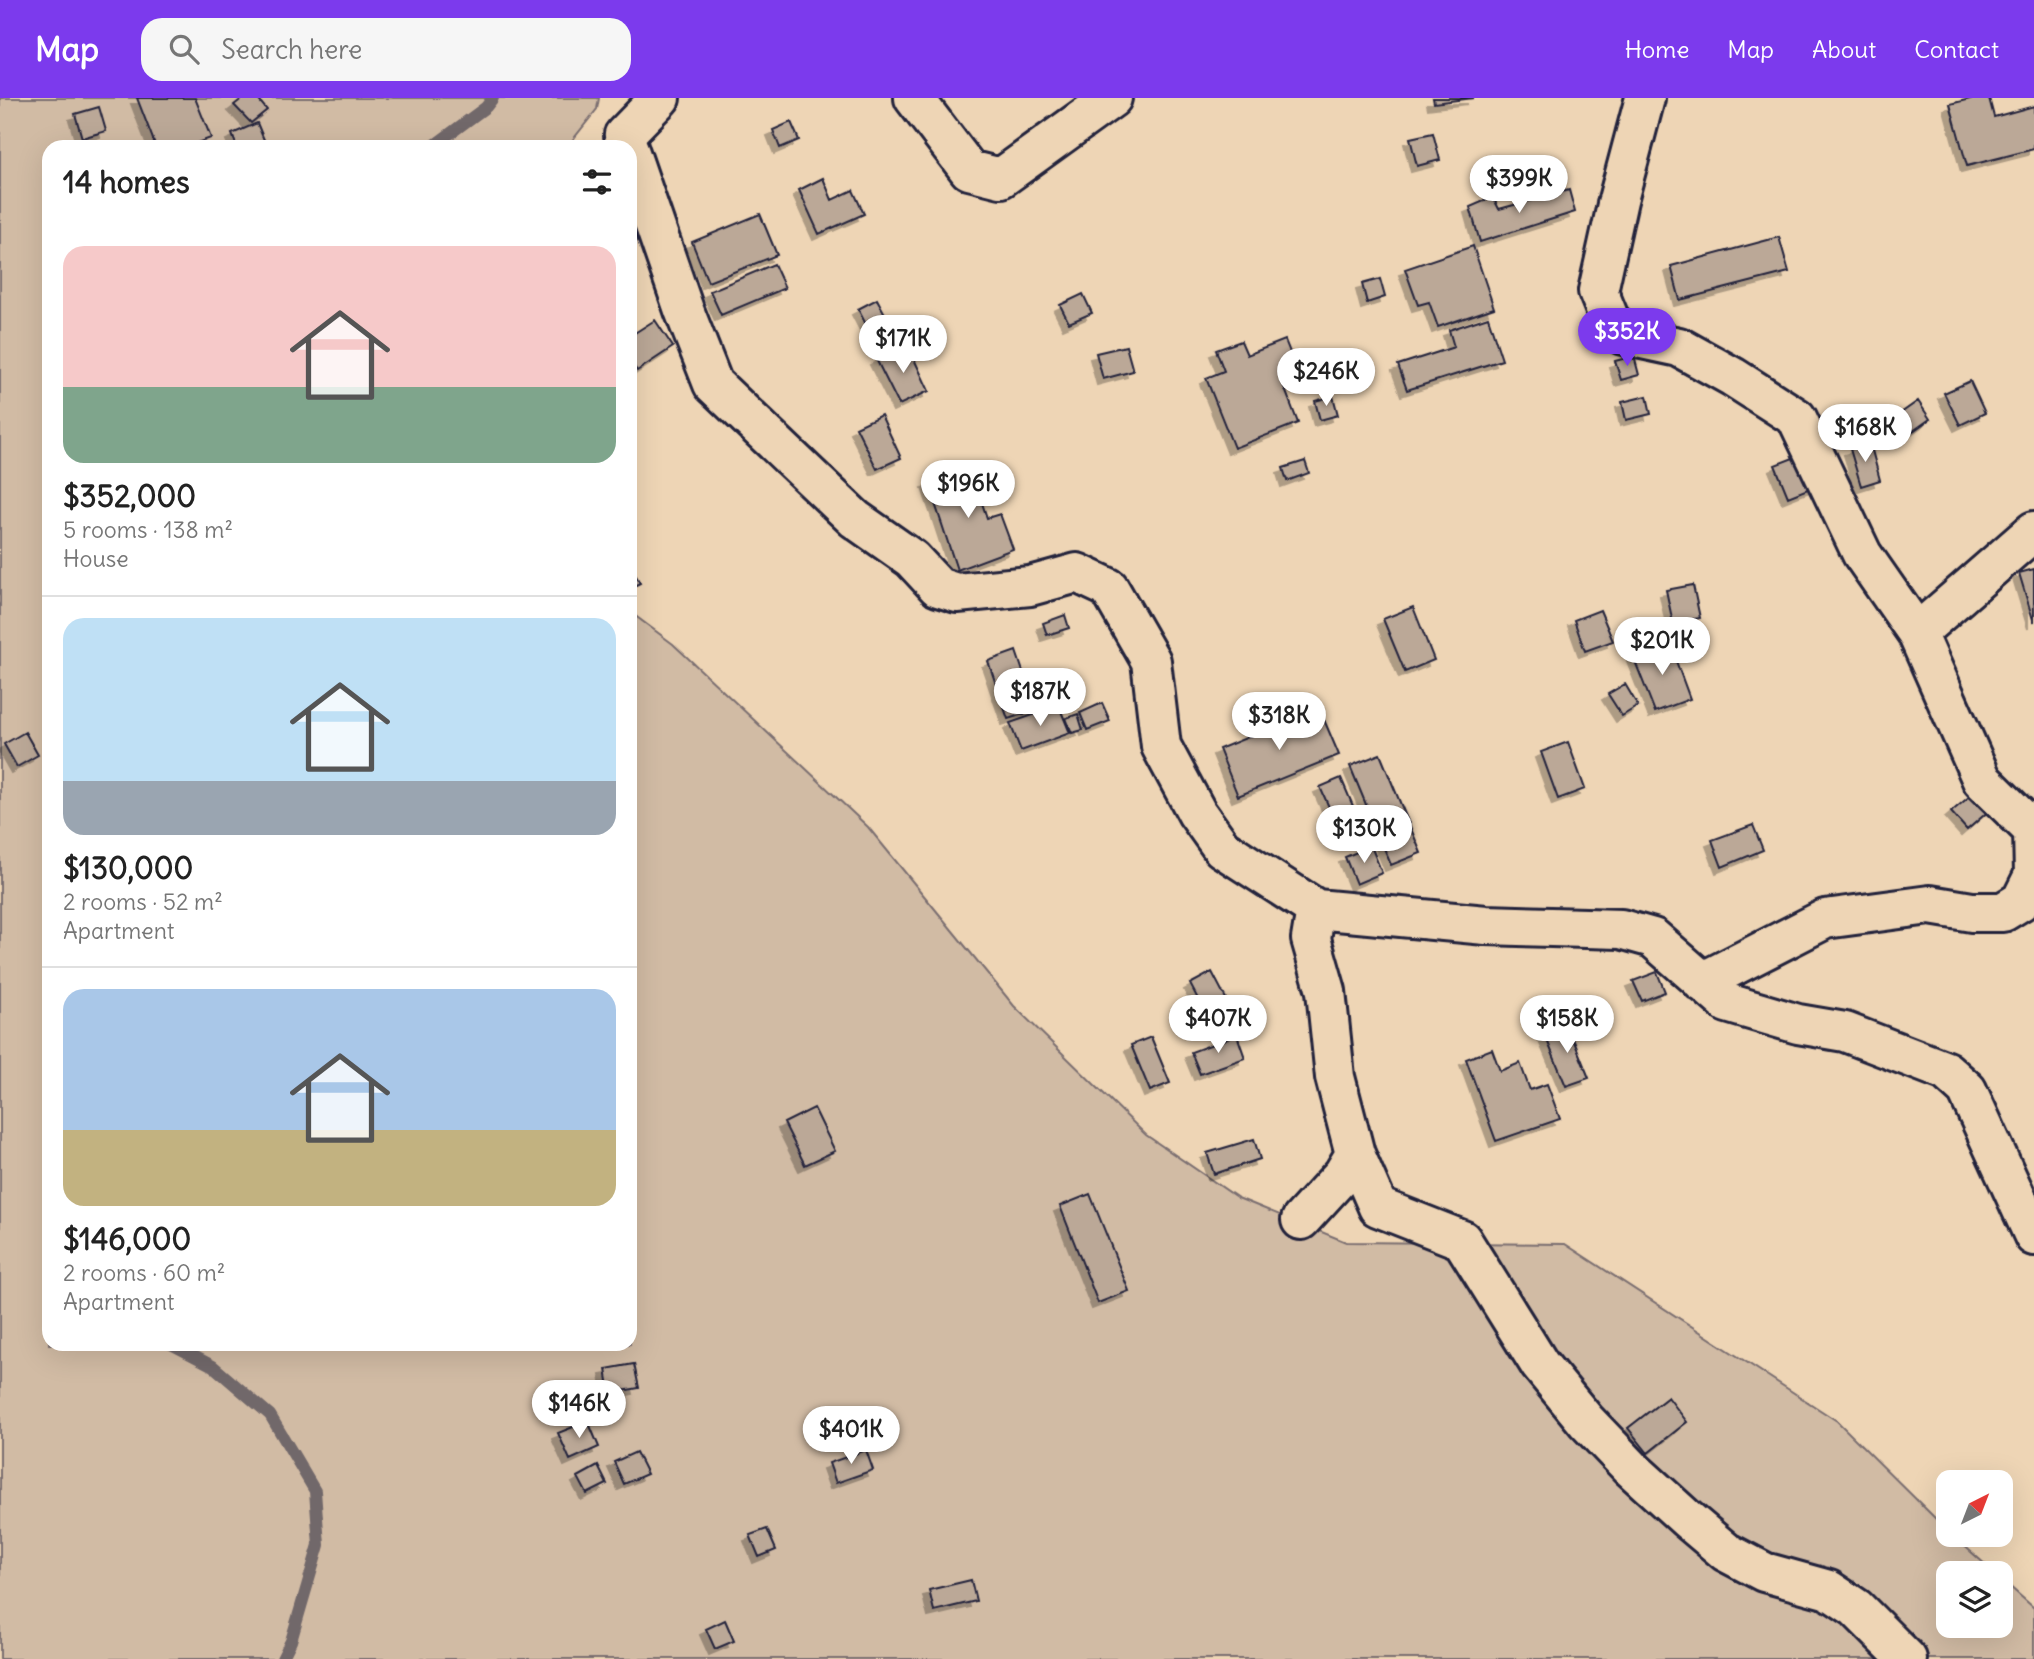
<!DOCTYPE html>
<meta charset="utf-8">
<style>
body{margin:0;font-family:Delius,sans-serif;background:#f6f6f6;color:#222;height:100vh;display:flex;flex-direction:column;font-size:26px;white-space:nowrap}
*{box-sizing:border-box;margin:0}
p{font-size:23px;color:#767676}
.icon{flex:none;width:38px;height:38px;fill:none;stroke:currentColor;stroke-width:2;stroke-linecap:round;stroke-linejoin:round}
.map{position:relative;flex:1;overflow:hidden}
.details{position:absolute;left:42px;top:42px;width:595px;height:1211px;display:flex;flex-direction:column;background:#fff;border-radius:21px;box-shadow:0 7px 28px #0002}
.details>*{flex:none}
.needle{width:46px;rotate:42deg}
.controls{position:absolute;left:1936px;top:1372px;display:grid;gap:14px}
.controls a{display:grid;place-items:center;width:77px;height:77px;border-radius:14px;background:#fff;box-shadow:0 7px 28px #0002;font-size:35px}
.price{position:absolute;translate:-50% -60px;padding:0 16px;border-radius:24px;background:#fff;color:#222;font-size:23px;line-height:46px;filter:drop-shadow(0 2px 4px #0008)}
.price::after{content:'';position:absolute;left:50%;top:42px;width:21px;height:16px;margin-left:-10px;background:inherit;clip-path:polygon(0 0,100% 0,50% 100%)}
.price.active{background:#7c3aed;color:#fff}
ul{padding:0;list-style:none}
li{display:grid;align-content:center;gap:14px;height:371px;padding:0 21px}
li+li{border-top:2px solid #e0e0e0}
li span{display:grid;place-items:center;height:217px;border-radius:21px;color:#555}
li>.icon{margin-inline-start:auto}
span .icon{width:126px;height:126px;fill:#fffc;stroke-width:1}
li b{font-size:30px}
h2{display:flex;justify-content:space-between;align-items:center;height:84px;padding:0 21px;font-size:30px}
header{display:flex;align-items:center;gap:42px;box-sizing:border-box;height:98px;padding:0 35px;background:#7c3aed;color:#fff}
header strong{font-size:33px}
nav{display:flex;gap:38px;margin-inline-start:auto;font-size:24px}
.search{width:490px;height:63px;background:#f6f6f6;display:flex;align-items:center;gap:18px;box-sizing:border-box;padding:0 24px;border-radius:21px;color:#767676;font-size:26px}
.map>svg:first-child{display:block}
.green{fill:#d1bba4;stroke:#7a6e70;stroke-width:2}
.lines{fill:none;stroke-linecap:round;stroke-linejoin:round}
.stream{stroke:#71676a;stroke-width:12}
.building{fill:#bba897;stroke:#22223b;stroke-width:2;filter:url(#shadow)}
.street-casing{stroke:#22223b;stroke-width:44}
.street{stroke:#eed5b5;stroke-width:38}
</style>
<header>
<strong>Map</strong>
<div class="search"><svg class="icon" aria-label="search" viewBox="0 0 24 24"><circle cx="10" cy="10" r="6"/><path d="M15 15l6 6"/></svg>Search here</div>
<nav><a>Home</a><a>Map</a><a>About</a><a>Contact</a></nav>
</header>
<div class="map">
<svg width="2034" height="1561" viewBox="0 0 2034 1561">
<defs>
<filter id="shadow"><feDropShadow dx="-6" dy="6" stdDeviation="0" flood-color="#0004"/></filter>
</defs>
<rect width="100%" height="100%" fill="#eed5b5"/>
<filter id="ink" filterUnits="userSpaceOnUse"><feTurbulence type="fractalNoise" baseFrequency=".0143" numOctaves="2"/><feDisplacementMap in="SourceGraphic" scale="14" xChannelSelector="R" yChannelSelector="G"/><feConvolveMatrix kernelMatrix="1 2 1 2 8 2 1 2 1" color-interpolation-filters="sRGB"/></filter>
<g filter="url(#ink)">
<path class="green" d="M 0,0 L 599,0 L 597,11 L 567,49 L 49,49 L 49,1246 L 630,1246 L 630,514 L 673,546 L 868,729 L 1014,908 L 1146,1037 L 1238,1100 L 1346,1144 L 1565,1146 L 1837,1323 L 1948,1433 L 1948,1437 L 1952,1437 L 1995,1475 L 1948,1475 L 1948,1528 L 2000,1528 L 2000,1480 L 2034,1510 L 2034,1561 L 0,1561 Z"/>
<g class="lines">
<path class="stream" d="M 432,49 L 486,9 L 493,0
M 171,1246 L 213,1268 L 270,1317 L 315,1393 L 319,1447 L 291,1543 L 282,1561"/>
</g>
<path class="building" d="M 137,0 L 195,0 L 211,40 L 186,49 L 156,49 Z
M 243,0 L 257,0 L 267,12 L 251,25 L 234,7 Z
M 1433,0 L 1474,0 L 1434,5 Z
M 1974,0 L 1989,0 L 1994,19 L 2034,8 L 2034,51 L 1967,68 L 1950,6 Z
M 99,9 L 106,33 L 82,40 L 75,16 Z
M 791,24 L 799,42 L 780,50 L 773,32 Z
M 257,25 L 267,49 L 237,49 L 232,36 Z
M 1433,35 L 1440,62 L 1417,68 L 1410,40 Z
M 823,80 L 832,102 L 853,92 L 864,116 L 819,136 L 799,92 Z
M 1569,92 L 1575,114 L 1480,144 L 1470,109 L 1493,99 L 1499,111 Z
M 760,116 L 777,157 L 708,184 L 692,144 Z
M 1779,139 L 1789,174 L 1680,202 L 1671,168 Z
M 1473,148 L 1494,210 L 1438,229 L 1429,204 L 1418,207 L 1405,171 Z
M 774,166 L 785,190 L 721,217 L 710,193 Z
M 1380,181 L 1385,199 L 1367,205 L 1362,186 Z
M 1083,196 L 1092,215 L 1069,225 L 1060,207 Z
M 877,201 L 893,231 L 873,240 L 858,211 Z
M 1488,219 L 1502,262 L 1407,292 L 1398,267 L 1454,249 L 1449,232 Z
M 655,222 L 673,249 L 637,273 L 630,263 L 630,238 Z
M 1285,242 L 1297,272 L 1280,278 L 1298,325 L 1234,350 L 1206,280 L 1224,273 L 1216,252 L 1241,243 L 1247,257 Z
M 907,246 L 929,293 L 899,307 L 876,261 Z
M 1126,248 L 1133,273 L 1103,281 L 1096,255 Z
M 1634,258 L 1639,277 L 1621,282 L 1615,263 Z
M 1970,283 L 1985,315 L 1960,327 L 1944,295 Z
M 1333,298 L 1338,317 L 1320,322 L 1315,303 Z
M 1647,298 L 1651,316 L 1626,322 L 1622,304 Z
M 1918,303 L 1930,321 L 1913,333 L 1901,315 Z
M 881,317 L 901,360 L 877,371 L 856,329 Z
M 1870,345 L 1880,382 L 1861,388 L 1850,351 Z
M 1806,355 L 1818,387 L 1788,399 L 1775,367 Z
M 1305,363 L 1309,375 L 1287,383 L 1283,370 Z
M 970,369 L 987,420 L 1000,416 L 1013,451 L 957,472 L 928,384 Z
M 630,467 L 640,485 L 630,490 Z
M 2034,471 L 2034,525 L 2019,475 Z
M 1693,487 L 1700,520 L 1673,525 L 1666,492 Z
M 1413,509 L 1434,562 L 1405,574 L 1383,521 Z
M 1600,512 L 1613,543 L 1585,553 L 1574,522 Z
M 1065,517 L 1069,530 L 1047,537 L 1043,525 Z
M 1669,544 L 1690,601 L 1655,614 L 1633,558 Z
M 1016,553 L 1036,612 L 1008,621 L 988,563 Z
M 1625,586 L 1638,608 L 1622,618 L 1608,596 Z
M 1102,605 L 1110,623 L 1087,632 L 1080,615 Z
M 1059,608 L 1070,635 L 1021,653 L 1010,625 Z
M 1319,610 L 1339,657 L 1238,698 L 1219,651 Z
M 1078,616 L 1083,632 L 1072,635 L 1066,620 Z
M 25,634 L 38,657 L 17,669 L 4,646 Z
M 1568,644 L 1585,691 L 1558,701 L 1541,654 Z
M 1380,656 L 1421,755 L 1391,767 L 1350,668 Z
M 1341,680 L 1353,708 L 1332,716 L 1320,689 Z
M 1976,693 L 1991,711 L 1967,732 L 1951,714 Z
M 1753,727 L 1763,752 L 1722,769 L 1712,742 Z
M 1371,748 L 1382,775 L 1356,786 L 1345,759 Z
M 1212,874 L 1233,914 L 1211,926 L 1190,886 Z
M 1657,874 L 1665,894 L 1642,903 L 1633,883 Z
M 1567,926 L 1589,980 L 1566,988 L 1544,935 Z
M 1237,937 L 1245,960 L 1200,976 L 1191,954 Z
M 1151,939 L 1170,985 L 1150,993 L 1131,947 Z
M 1492,951 L 1500,973 L 1520,965 L 1530,992 L 1547,986 L 1560,1021 L 1496,1043 L 1466,961 Z
M 814,1010 L 835,1053 L 805,1067 L 784,1025 Z
M 1254,1041 L 1260,1061 L 1214,1076 L 1207,1055 Z
M 1090,1096 L 1129,1193 L 1098,1205 L 1060,1108 Z
M 634,1266 L 639,1290 L 610,1295 L 606,1271 Z
M 1668,1299 L 1687,1324 L 1648,1355 L 1628,1330 Z
M 588,1323 L 599,1349 L 570,1362 L 558,1335 Z
M 866,1352 L 873,1372 L 836,1385 L 829,1365 Z
M 636,1354 L 647,1376 L 624,1386 L 614,1364 Z
M 598,1368 L 607,1386 L 587,1396 L 578,1379 Z
M 767,1431 L 776,1452 L 759,1459 L 750,1437 Z
M 971,1482 L 976,1503 L 934,1513 L 929,1492 Z
M 725,1522 L 734,1543 L 715,1551 L 706,1531 Z"/>
<g class="lines">
<g class="street-casing">
<path id="street" d="M 914,0 L 969,72 L 1001,80 L 1112,0
M 1645,0 L 1618,102 L 1598,193 L 1609,220 L 1623,237 L 1679,249 L 1733,279 L 1797,320 L 1862,456 L 1917,535 L 1982,682 L 2034,733
M 628,49 L 624,37 L 660,0
M 630,55 L 684,212 L 713,286 L 855,421 L 912,461 L 938,489 L 957,495 L 1030,488 L 1077,475 L 1109,490 L 1151,563 L 1161,648 L 1197,715 L 1222,750 L 1316,811
M 1917,535 L 2034,433
M 1702,884 L 1825,821 L 1930,807 L 1972,814 L 2003,814 L 2021,803 L 2034,777 L 2033,732
M 1301,1122 L 1343,1076 L 1355,1056
M 1907,1561 L 1856,1510 L 1829,1492 L 1764,1474 L 1726,1454 L 1687,1421 L 1631,1370 L 1586,1323 L 1540,1267 L 1462,1142 L 1378,1109 L 1355,1056 L 1335,979 L 1326,893 L 1311,841 L 1316,811 L 1486,827 L 1621,831 L 1653,840 L 1727,905 L 1798,926 L 1845,934 L 1946,973 L 1967,992 L 2034,1138"/>
</g>
<use href="#street" class="street"/>
</g>
</g>
</svg>
<div class="controls">
<a><svg class="needle" viewBox="-14 -14 28 28"><path d="M0-13l5 13h-10z" fill="#e53935"/><path d="M0 13l5-13h-10z" fill="#767676"/></svg></a>
<a><svg class="icon" aria-label="layers" viewBox="0 0 24 24"><path d="M12 4l9 5-9 5-9-5zM3 14l9 5 9-5"/></svg></a>
</div>
<b class="price" style="left:1519px;top:117px">$399K</b>
<b class="price active" style="left:1627px;top:270px">$352K</b>
<b class="price" style="left:903px;top:277px">$171K</b>
<b class="price" style="left:1326px;top:310px">$246K</b>
<b class="price" style="left:1865px;top:366px">$168K</b>
<b class="price" style="left:968px;top:422px">$196K</b>
<b class="price" style="left:1662px;top:579px">$201K</b>
<b class="price" style="left:1040px;top:630px">$187K</b>
<b class="price" style="left:1279px;top:654px">$318K</b>
<b class="price" style="left:1364px;top:767px">$130K</b>
<b class="price" style="left:1218px;top:957px">$407K</b>
<b class="price" style="left:1567px;top:957px">$158K</b>
<b class="price" style="left:579px;top:1342px">$146K</b>
<b class="price" style="left:851px;top:1368px">$401K</b>
<section class="details">
<h2>14 homes<svg class="icon" aria-label="filters" viewBox="0 0 24 24"><path d="M4 7h16M4 17h16"/><circle cx="9" cy="7" r="2"/><circle cx="15" cy="17" r="2"/></svg></h2>
<ul>
<li><span style="background:linear-gradient(#f6c9c9 65%,#7fa58c 0)"><svg class="icon" aria-label="home" viewBox="0 0 24 24"><path d="M3 11l9-7 9 7M6 9v11h12V9"/></svg></span><div><b>$352,000</b><p>5 rooms · 138 m²</p><p>House</p></div></li>
<li><span style="background:linear-gradient(#bfe0f5 75%,#9aa5b1 0)"><svg class="icon" aria-label="home" viewBox="0 0 24 24"><path d="M3 11l9-7 9 7M6 9v11h12V9"/></svg></span><div><b>$130,000</b><p>2 rooms · 52 m²</p><p>Apartment</p></div></li>
<li><span style="background:linear-gradient(#a9c7e8 65%,#c2b280 0)"><svg class="icon" aria-label="home" viewBox="0 0 24 24"><path d="M3 11l9-7 9 7M6 9v11h12V9"/></svg></span><div><b>$146,000</b><p>2 rooms · 60 m²</p><p>Apartment</p></div></li>
</ul>
</section>
</div>
